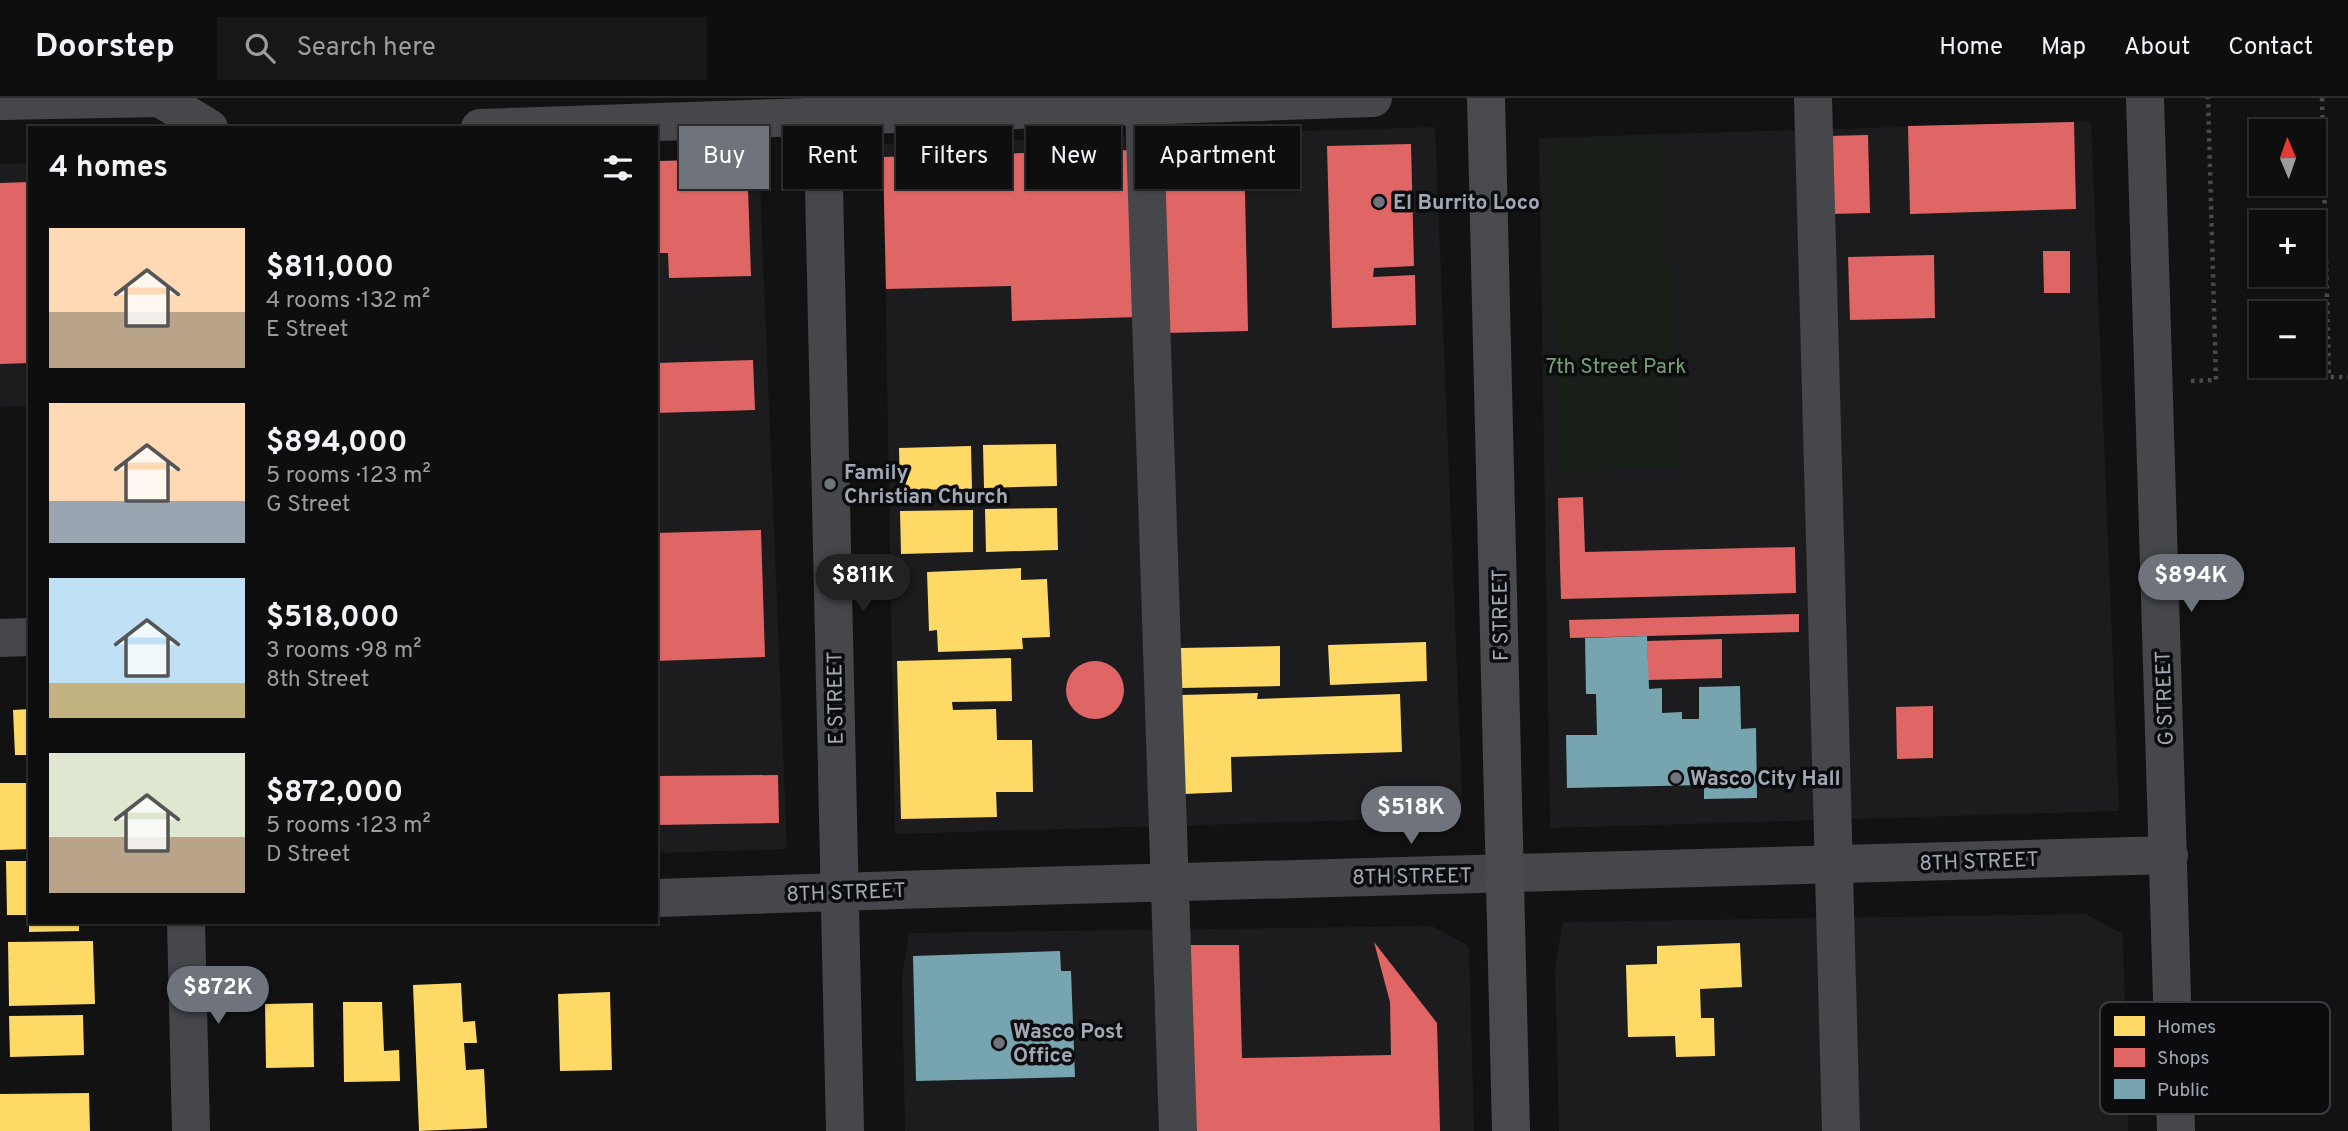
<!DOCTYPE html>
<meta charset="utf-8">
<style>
body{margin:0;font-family:Overpass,sans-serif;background:#171717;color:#f1f3f6;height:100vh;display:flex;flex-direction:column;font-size:26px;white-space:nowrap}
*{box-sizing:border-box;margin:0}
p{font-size:23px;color:#9b9c9e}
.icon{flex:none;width:38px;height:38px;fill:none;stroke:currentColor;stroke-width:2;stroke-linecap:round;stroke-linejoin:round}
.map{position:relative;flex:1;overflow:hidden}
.details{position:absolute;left:28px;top:28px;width:630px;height:798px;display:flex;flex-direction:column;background:#0e0e0e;border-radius:0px;box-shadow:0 2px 5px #0004,0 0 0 2px #2e2e2e}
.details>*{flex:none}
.banner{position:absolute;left:679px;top:28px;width:665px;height:63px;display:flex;gap:14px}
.needle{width:46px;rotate:358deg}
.controls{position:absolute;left:2249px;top:21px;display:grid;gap:14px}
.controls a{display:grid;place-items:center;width:77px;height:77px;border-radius:0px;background:#0e0e0e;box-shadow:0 2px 5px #0004,0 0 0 2px #2e2e2e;font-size:35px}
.price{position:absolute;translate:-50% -60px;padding:0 16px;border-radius:24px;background:#6f747c;color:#fff;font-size:23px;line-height:46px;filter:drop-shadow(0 2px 4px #0008)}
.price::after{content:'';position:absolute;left:50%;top:42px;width:21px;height:16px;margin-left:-10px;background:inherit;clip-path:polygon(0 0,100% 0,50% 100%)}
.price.current{background:#222;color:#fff}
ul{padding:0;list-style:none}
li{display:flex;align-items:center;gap:21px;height:175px;padding:0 21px}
li span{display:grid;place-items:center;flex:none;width:196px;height:140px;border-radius:0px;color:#555}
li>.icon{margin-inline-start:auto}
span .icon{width:84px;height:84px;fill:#fffc;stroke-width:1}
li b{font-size:30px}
h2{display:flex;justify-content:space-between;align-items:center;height:84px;padding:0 21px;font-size:30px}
.pill{padding:0 24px;border-radius:0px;background:#0e0e0e;box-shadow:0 2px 5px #0004,0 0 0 2px #2e2e2e;font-size:24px;line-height:63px}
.pill.current{background:#6f747c;color:#fff}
header{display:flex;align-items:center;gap:42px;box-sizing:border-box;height:98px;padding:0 35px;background:#0e0e0e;border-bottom:2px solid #2e2e2e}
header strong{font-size:33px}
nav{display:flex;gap:38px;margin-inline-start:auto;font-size:24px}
.search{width:490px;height:63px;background:#171717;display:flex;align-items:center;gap:18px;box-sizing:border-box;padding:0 24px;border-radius:0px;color:#9b9c9e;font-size:26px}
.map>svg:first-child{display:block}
.built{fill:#1c1c1e}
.green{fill:#181f19}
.homes{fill:#ffd966}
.shops{fill:#e06666}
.public{fill:#76a5af}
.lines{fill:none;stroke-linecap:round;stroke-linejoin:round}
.path{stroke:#47494d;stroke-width:4.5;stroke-dasharray:3.5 5;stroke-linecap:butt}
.minor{stroke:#46474b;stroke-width:38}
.major{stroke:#494a4d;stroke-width:38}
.poi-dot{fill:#6f747c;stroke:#0c0c0e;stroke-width:2.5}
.labels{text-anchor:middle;stroke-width:7;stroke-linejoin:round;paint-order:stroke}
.poi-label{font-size:21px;font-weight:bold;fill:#a1a9b5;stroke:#0c0c0e;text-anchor:start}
.park-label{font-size:21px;fill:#77a276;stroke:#0c0c0e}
.street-label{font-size:21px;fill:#a1a9b5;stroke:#0c0c0e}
.key{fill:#0c0c0e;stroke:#393b40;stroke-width:2}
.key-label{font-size:19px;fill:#a1a9b5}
</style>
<header>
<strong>Doorstep</strong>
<div class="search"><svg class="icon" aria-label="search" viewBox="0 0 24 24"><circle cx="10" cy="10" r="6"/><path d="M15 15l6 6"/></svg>Search here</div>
<nav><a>Home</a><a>Map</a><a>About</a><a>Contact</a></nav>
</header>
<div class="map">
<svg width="2348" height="1033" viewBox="0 0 2348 1033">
<rect width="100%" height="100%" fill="#121212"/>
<path class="built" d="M 2091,23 L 2119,713 L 1550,730 L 1539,40 Z
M 1435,29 L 1463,719 L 895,736 L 883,46 Z
M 759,61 L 787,751 L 656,755 L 656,63 Z
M 30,65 L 30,308 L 0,309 L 0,66 Z
M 2086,816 L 2123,836 L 2128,1033 L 1559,1033 L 1555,869 L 1563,824 Z
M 1432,828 L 1469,848 L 1474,1033 L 905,1033 L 902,880 L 909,835 Z"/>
<path class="green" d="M 1661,42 L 1665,165 L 1674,165 L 1679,370 L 1559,374 L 1550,45 Z"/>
<path class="homes" d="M 1056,346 L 1057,388 L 984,390 L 983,347 Z
M 971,348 L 972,391 L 900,392 L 899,350 Z
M 1057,410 L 1058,452 L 986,454 L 985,411 Z
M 973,412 L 973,454 L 901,456 L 900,413 Z
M 1021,470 L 1021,482 L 1047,481 L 1050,539 L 1022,540 L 1023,551 L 938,554 L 937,532 L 929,533 L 927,474 Z
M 1426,544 L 1427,583 L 1330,587 L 1328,547 Z
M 1280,548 L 1280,588 L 1181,590 L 1180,550 Z
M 1011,560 L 1012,603 L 952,604 L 953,612 L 996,611 L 997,642 L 1032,642 L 1033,694 L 996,694 L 997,719 L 901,721 L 897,563 Z
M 1258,595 L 1257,601 L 1400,596 L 1402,654 L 1231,659 L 1232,694 L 1184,696 L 1181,597 Z
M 30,611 L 30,657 L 15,657 L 13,612 Z
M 0,685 L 30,685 L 30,751 L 0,752 Z
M 6,763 L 30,763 L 30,817 L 7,817 Z
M 29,824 L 79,824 L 79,833 L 29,834 Z
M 93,843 L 95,906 L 9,908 L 8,844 Z
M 1740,845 L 1742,889 L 1700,891 L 1701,920 L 1714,920 L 1715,958 L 1676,959 L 1675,938 L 1628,939 L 1626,867 L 1657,866 L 1657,848 Z
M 461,885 L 463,924 L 475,923 L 477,945 L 464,945 L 466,972 L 484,971 L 487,1030 L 419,1033 L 413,887 Z
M 610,894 L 612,972 L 560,973 L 558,896 Z
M 343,904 L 382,904 L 384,953 L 399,952 L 400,983 L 344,984 Z
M 313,905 L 314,969 L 266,970 L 265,906 Z
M 83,917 L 84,957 L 10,959 L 9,918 Z
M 89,995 L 90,1033 L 0,1033 L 0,996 Z"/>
<path class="shops" d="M 2074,24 L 2076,111 L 1910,116 L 1908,28 Z
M 1868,37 L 1870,115 L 1829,116 L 1827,38 Z
M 1411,46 L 1414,168 L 1374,170 L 1373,179 L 1415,177 L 1416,227 L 1332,230 L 1327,48 Z
M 1244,49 L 1248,233 L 1166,235 L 1162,51 Z
M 1132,52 L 1138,219 L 1012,223 L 1011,188 L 886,191 L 883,59 Z
M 747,61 L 751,178 L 669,180 L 668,155 L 656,155 L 656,63 Z
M 30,84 L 30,265 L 0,266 L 0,85 Z
M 2043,153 L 2070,153 L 2070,195 L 2044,195 Z
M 1934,157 L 1935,220 L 1850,222 L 1848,159 Z
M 753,262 L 755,312 L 656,315 L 656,265 Z
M 1583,399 L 1585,454 L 1795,449 L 1796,495 L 1561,501 L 1558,400 Z
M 761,432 L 765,559 L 656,563 L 656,435 Z
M 1799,516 L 1799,534 L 1570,540 L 1569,522 Z
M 1722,541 L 1722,580 L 1648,582 L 1647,543 Z
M1066 592a29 29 0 1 1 58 0a29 29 0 1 1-58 0Z
M 1933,608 L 1933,660 L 1897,661 L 1896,609 Z
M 778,677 L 779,725 L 656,727 L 656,678 Z
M 1374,844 L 1437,925 L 1440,1033 L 1192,1033 L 1188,847 L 1239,847 L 1242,960 L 1391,957 L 1390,904 Z"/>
<path class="public" d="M 1647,538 L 1649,591 L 1662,590 L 1662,615 L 1682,614 L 1682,621 L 1699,621 L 1699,589 L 1740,588 L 1741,631 L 1756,630 L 1757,700 L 1704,701 L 1704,687 L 1567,690 L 1566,637 L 1597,637 L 1596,596 L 1586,596 L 1585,540 Z
M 1060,853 L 1061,873 L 1071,873 L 1075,979 L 916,983 L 913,858 Z"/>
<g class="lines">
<path class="path" d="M 2322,0 L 2329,279 L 2348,279
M 2191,283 L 2216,282 L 2208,0"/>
<path class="minor" d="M 822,0 L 845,1033
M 1813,0 L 1841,1033
M 2145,0 L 2176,1033
M 161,1 L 209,30
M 0,3 L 162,0
M 1144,9 L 1178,1033
M 480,30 L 1373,0
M 0,540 L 30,539
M 656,800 C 1160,782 1664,772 2169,757
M 186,824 L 191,1033"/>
<path class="major" d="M 1486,0 L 1511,1033"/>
</g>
<g class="poi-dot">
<circle cx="1379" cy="104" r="7"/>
<circle cx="830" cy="386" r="7"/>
<circle cx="1676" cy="680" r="7"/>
<circle cx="999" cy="945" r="7"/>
</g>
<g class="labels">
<g class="poi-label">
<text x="1393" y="111">El Burrito Loco</text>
<text x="844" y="381">Family<tspan x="844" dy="24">Christian Church</tspan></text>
<text x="1690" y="687">Wasco City Hall</text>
<text x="1013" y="940">Wasco Post<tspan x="1013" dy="24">Office</tspan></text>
</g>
<g class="park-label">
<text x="1616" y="275">7th Street Park</text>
</g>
<g class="street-label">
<text transform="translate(1500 517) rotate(-91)" y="7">F STREET</text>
<text transform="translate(835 600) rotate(-91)" y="7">E STREET</text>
<text transform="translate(2164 600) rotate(-92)" y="7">G STREET</text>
<text transform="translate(1979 763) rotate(-2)" y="7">8TH STREET</text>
<text transform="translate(1412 778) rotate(-1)" y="7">8TH STREET</text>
<text transform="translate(846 794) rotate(-2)" y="7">8TH STREET</text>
</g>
</g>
<rect x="2100" y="904" width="230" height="112" rx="10" class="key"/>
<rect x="2114" y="918" width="31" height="20" fill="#ffd966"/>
<rect x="2114" y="950" width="31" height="19" fill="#e06666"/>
<rect x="2114" y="981" width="31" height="20" fill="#76a5af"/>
<g class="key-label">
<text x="2157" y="935">Homes</text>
<text x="2157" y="966">Shops</text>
<text x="2157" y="998">Public</text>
</g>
</svg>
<div class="controls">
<a><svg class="needle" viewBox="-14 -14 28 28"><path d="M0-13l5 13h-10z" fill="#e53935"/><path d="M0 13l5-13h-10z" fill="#9b9c9e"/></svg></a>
<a>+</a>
<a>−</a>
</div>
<b class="price current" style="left:863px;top:516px">$811K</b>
<b class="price" style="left:2191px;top:516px">$894K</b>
<b class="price" style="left:1411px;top:748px">$518K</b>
<b class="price" style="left:218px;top:928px">$872K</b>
<div class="banner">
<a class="pill current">Buy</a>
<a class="pill">Rent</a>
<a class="pill">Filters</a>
<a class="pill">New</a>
<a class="pill">Apartment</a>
</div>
<section class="details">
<h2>4 homes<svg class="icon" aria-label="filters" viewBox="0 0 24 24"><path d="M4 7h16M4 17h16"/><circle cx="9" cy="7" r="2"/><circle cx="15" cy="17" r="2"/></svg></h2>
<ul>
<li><span style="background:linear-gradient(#ffd9b3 60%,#b9a48a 0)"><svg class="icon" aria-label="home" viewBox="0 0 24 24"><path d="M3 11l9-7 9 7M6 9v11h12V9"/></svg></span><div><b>$811,000</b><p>4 rooms · 132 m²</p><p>E Street</p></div></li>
<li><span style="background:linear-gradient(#ffd9b3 70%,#9aa5b1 0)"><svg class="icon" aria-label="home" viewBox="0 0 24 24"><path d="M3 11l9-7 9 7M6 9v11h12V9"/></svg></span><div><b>$894,000</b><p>5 rooms · 123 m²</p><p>G Street</p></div></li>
<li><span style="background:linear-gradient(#bfe0f5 75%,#c2b280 0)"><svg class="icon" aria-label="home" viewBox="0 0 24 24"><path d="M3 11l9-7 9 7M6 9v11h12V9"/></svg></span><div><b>$518,000</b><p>3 rooms · 98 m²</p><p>8th Street</p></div></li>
<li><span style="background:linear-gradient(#dfe7d0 60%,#b9a48a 0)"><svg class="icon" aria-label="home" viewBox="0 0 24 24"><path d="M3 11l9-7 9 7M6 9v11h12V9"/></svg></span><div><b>$872,000</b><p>5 rooms · 123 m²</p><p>D Street</p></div></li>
</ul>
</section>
</div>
